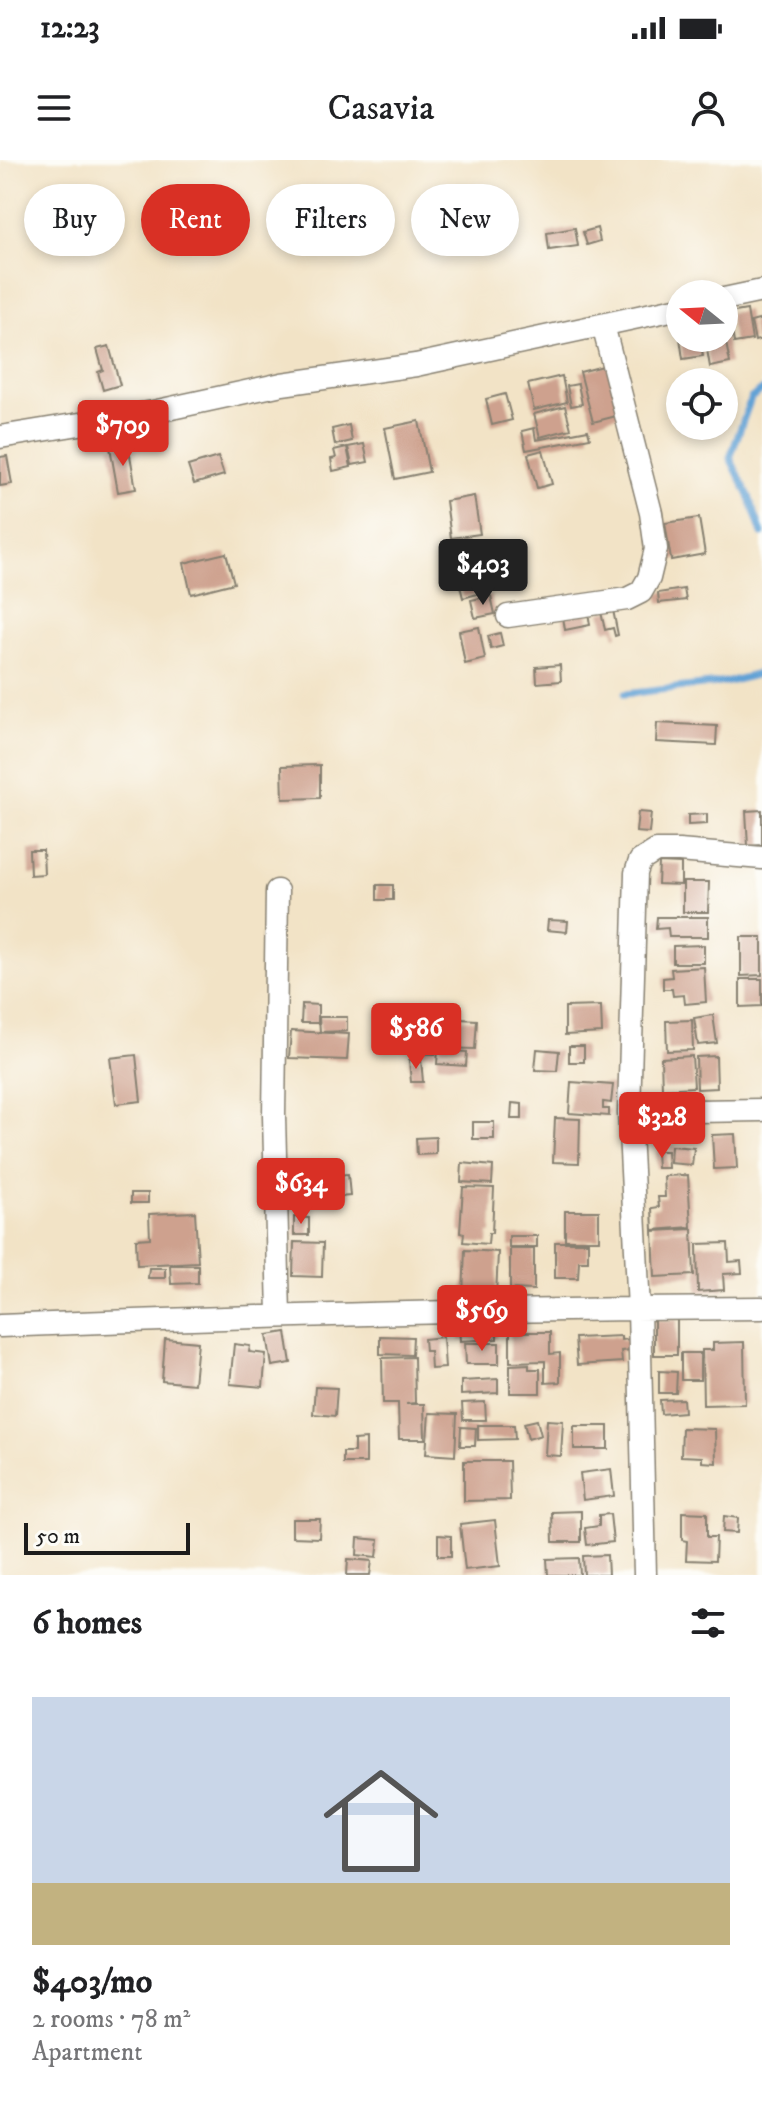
<!DOCTYPE html>
<meta charset="utf-8">
<style>
body{margin:0;font-family:"IM FELL DW Pica",serif;background:#f2f2f2;color:#202124;height:100vh;display:flex;flex-direction:column;font-size:30px;white-space:nowrap}
*{box-sizing:border-box;margin:0}
p{font-size:26px;color:#757577}
.icon{flex:none;width:44px;height:44px;fill:none;stroke:currentColor;stroke-width:2;stroke-linecap:round;stroke-linejoin:round}
.map{position:relative;height:1415px;overflow:hidden}
.drawer{display:flex;flex-direction:column;background:#fff;flex:1}
.drawer>*{flex:none}
.guide{position:absolute;left:24px;top:24px;width:714px;height:72px;display:flex;gap:16px}
.needle{width:52px;rotate:288deg}
.buttons{position:absolute;left:666px;top:120px;display:grid;gap:16px}
.buttons a{display:grid;place-items:center;width:72px;height:72px;border-radius:50%;background:#fff;box-shadow:0 4px 12px #0003;font-size:40px}
.scale{position:absolute;left:24px;bottom:20px;width:166px;box-sizing:border-box;padding-left:8px;border:4px solid #1c1c1c;border-top:0;font-size:22px;line-height:28px;white-space:nowrap;color:#1c1c1c;-webkit-text-stroke:6px #fdfcf7;paint-order:stroke}
.price{position:absolute;translate:-50% -68px;padding:0 18px;border-radius:8px;background:#d93025;color:#fff;font-size:26px;line-height:52px;filter:drop-shadow(0 2px 4px #0008)}
.price::after{content:'';position:absolute;left:50%;top:48px;width:24px;height:18px;margin-left:-12px;background:inherit;clip-path:polygon(0 0,100% 0,50% 100%)}
.price.selected{background:#222;color:#fff}
ul{padding:0;list-style:none}
li{display:grid;align-content:center;gap:16px;height:424px;padding:0 32px}
li span{display:grid;place-items:center;height:248px;border-radius:0px;color:#555}
li>.icon{margin-inline-start:auto}
span .icon{width:144px;height:144px;fill:#fffc;stroke-width:1}
li b{font-size:34px}
h2{display:flex;justify-content:space-between;align-items:center;height:96px;padding:0 32px;font-size:34px}
.chip{padding:0 28px;border-radius:36px;background:#fff;box-shadow:0 4px 12px #0003;font-size:28px;line-height:72px}
.chip.selected{background:#d93025;color:#fff}
.status{display:flex;justify-content:space-between;align-items:center;height:56px;padding:0 40px;background:#fff;direction:ltr}
.status svg{height:22px;fill:currentColor}
header{display:flex;justify-content:space-between;align-items:center;height:104px;padding:0 32px;background:#fff;font-size:36px;font-weight:600}
.map>svg:first-child{display:block}
.lines{fill:none;stroke-linecap:round;stroke-linejoin:round}
.stream{stroke:#62a2d5;stroke-width:7}
.building{fill:#cea18e}
.minor-casing{stroke:#878071;stroke-width:25}
.minor{stroke:#fff;stroke-width:22}
</style>
<div class="status"><b>12:23</b><svg viewBox="0 0 49 12"><path d="M0 12V9h3v3zM5 12V6h3v6zM10 12V3h3v9zM15 12V0h3v12zM26 1h20v11H26zM47 4h2v5h-2z"/></svg></div>
<header><svg class="icon" aria-label="menu" viewBox="0 0 24 24"><path d="M4 6h16M4 12h16M4 18h16"/></svg>Casavia<svg class="icon" aria-label="person" viewBox="0 0 24 24"><circle cx="12" cy="8" r="4"/><path d="M4 21q1-7 8-7t8 7"/></svg></header>
<div class="map">
<svg width="762" height="1415" viewBox="0 0 762 1415">
<rect width="100%" height="100%" fill="#fdfcf7"/>
<filter id="ink" filterUnits="userSpaceOnUse"><feTurbulence type="fractalNoise" baseFrequency=".0125" numOctaves="2"/><feDisplacementMap in="SourceGraphic" scale="16" xChannelSelector="R" yChannelSelector="G"/><feConvolveMatrix kernelMatrix="1 2 1 2 8 2 1 2 1" color-interpolation-filters="sRGB"/></filter>
<filter id="wash" filterUnits="userSpaceOnUse"><feTurbulence type="fractalNoise" baseFrequency=".006" numOctaves="4" result="noise"/><feDisplacementMap in="SourceGraphic" scale="32" xChannelSelector="R" yChannelSelector="G"/><feGaussianBlur stdDeviation="1.8" result="paint"/><feColorMatrix in="noise" values="0 0 0 0 0 0 0 0 0 0 0 0 0 0 0 0 0 1.4 0 .05"/><feComposite in="paint" operator="in"/></filter>
<g filter="url(#wash)">
<rect width="100%" height="100%" fill="#f2e3c6"/>
<g class="lines">
<path class="stream" d="M 762,230 L 751,238 L 730,298 L 749,336 L 762,374
M 625,534 L 728,522 L 762,513"/>
</g>
<g id="blocks">
<path class="building" d="M 575,68 L 578,86 L 549,90 L 547,73 Z
M 597,68 L 600,81 L 587,85 L 583,72 Z
M 747,150 L 752,180 L 734,183 L 729,153 Z
M 762,159 L 762,179 L 755,181 L 751,162 Z
M 680,178 L 700,178 L 703,196 L 683,199 Z
M 705,178 L 725,178 L 730,203 L 710,207 Z
M 109,186 L 120,225 L 103,230 L 98,212 L 103,210 L 97,189 Z
M 611,204 L 624,254 L 593,262 L 580,212 Z
M 562,216 L 567,242 L 534,250 L 528,224 Z
M 578,224 L 582,244 L 571,246 L 567,226 Z
M 505,234 L 512,260 L 492,265 L 486,239 Z
M 565,246 L 571,269 L 540,277 L 534,254 Z
M 419,261 L 429,312 L 395,319 L 385,268 Z
M 349,265 L 352,281 L 335,285 L 332,269 Z
M 534,268 L 536,280 L 588,270 L 590,278 L 526,290 L 522,271 Z
M 128,284 L 136,329 L 118,332 L 110,287 Z
M 364,284 L 368,302 L 352,305 L 348,287 Z
M 347,287 L 351,307 L 333,311 L 331,299 L 336,298 L 334,290 Z
M 543,290 L 552,324 L 537,328 L 528,294 Z
M 7,296 L 12,324 L 0,326 L 0,297 Z
M 218,297 L 224,315 L 194,324 L 188,306 Z
M 474,336 L 480,374 L 451,378 L 446,341 Z
M 699,358 L 705,394 L 671,400 L 665,363 Z
M 226,393 L 234,423 L 191,434 L 184,403 Z
M 486,406 L 492,430 L 463,438 L 457,413 Z
M 684,429 L 686,440 L 659,443 L 658,433 Z
M 491,436 L 495,454 L 475,458 L 471,440 Z
M 613,450 L 618,475 L 615,476 L 613,468 L 605,470 L 601,452 Z
M 588,452 L 590,465 L 565,470 L 563,457 Z
M 479,467 L 485,499 L 465,504 L 459,471 Z
M 500,473 L 503,486 L 491,489 L 488,476 Z
M 560,505 L 561,521 L 537,523 L 536,507 Z
M 657,563 L 717,566 L 716,585 L 656,582 Z
M 320,605 L 320,638 L 283,639 L 282,606 Z
M 762,650 L 762,685 L 748,686 L 746,651 Z
M 638,652 L 651,653 L 649,673 L 636,672 Z
M 707,654 L 707,664 L 688,665 L 688,655 Z
M 29,690 L 43,690 L 44,714 L 30,715 Z
M 659,703 L 681,704 L 681,725 L 658,724 Z
M 683,722 L 709,722 L 708,752 L 683,752 Z
M 377,725 L 393,725 L 393,740 L 377,740 Z
M 657,757 L 708,757 L 708,777 L 669,777 L 668,768 L 656,769 Z
M 548,760 L 568,761 L 567,772 L 547,770 Z
M 741,777 L 762,777 L 762,815 L 741,816 Z
M 704,785 L 704,803 L 673,803 L 673,786 Z
M 704,807 L 706,842 L 685,844 L 684,835 L 673,836 L 672,829 L 663,829 L 663,818 L 672,817 L 671,809 Z
M 740,819 L 762,819 L 762,846 L 740,847 Z
M 302,844 L 318,845 L 318,863 L 301,863 Z
M 601,846 L 602,873 L 565,875 L 565,847 Z
M 415,847 L 437,848 L 435,894 L 413,893 Z
M 713,855 L 717,883 L 698,885 L 694,858 Z
M 319,857 L 347,857 L 347,871 L 320,872 Z
M 441,858 L 477,860 L 475,889 L 440,888 Z
M 692,860 L 693,890 L 667,891 L 666,861 Z
M 291,871 L 349,874 L 347,900 L 289,898 Z
M 569,886 L 584,886 L 584,902 L 569,902 Z
M 537,889 L 559,891 L 557,911 L 535,910 Z
M 438,890 L 467,892 L 466,906 L 437,904 Z
M 136,895 L 141,941 L 116,944 L 110,898 Z
M 692,896 L 694,927 L 662,929 L 661,898 Z
M 716,896 L 717,928 L 697,929 L 696,897 Z
M 421,899 L 423,922 L 411,922 L 409,900 Z
M 571,922 L 613,925 L 611,943 L 603,942 L 603,949 L 609,949 L 609,956 L 569,953 Z
M 512,943 L 522,944 L 522,959 L 511,959 Z
M 555,958 L 580,959 L 579,1003 L 553,1002 Z
M 658,959 L 686,960 L 685,974 L 657,973 Z
M 473,962 L 494,962 L 494,979 L 473,979 Z
M 735,974 L 737,1008 L 714,1009 L 712,975 Z
M 436,977 L 436,994 L 417,995 L 416,978 Z
M 671,986 L 694,988 L 692,1005 L 670,1003 Z
M 656,991 L 667,991 L 668,1008 L 657,1008 Z
M 462,1003 L 493,1006 L 492,1024 L 461,1022 Z
M 348,1014 L 350,1036 L 339,1037 L 337,1015 Z
M 688,1015 L 691,1067 L 653,1070 L 652,1048 L 659,1047 L 658,1037 L 665,1037 L 664,1016 Z
M 463,1027 L 494,1028 L 492,1073 L 489,1073 L 488,1084 L 463,1082 L 464,1073 L 460,1072 Z
M 131,1033 L 148,1033 L 148,1043 L 131,1043 Z
M 565,1051 L 599,1051 L 599,1080 L 565,1080 Z
M 195,1052 L 198,1102 L 137,1105 L 136,1079 L 150,1078 L 149,1054 Z
M 294,1057 L 309,1058 L 309,1075 L 294,1075 Z
M 692,1069 L 694,1115 L 655,1117 L 653,1071 Z
M 509,1076 L 537,1076 L 537,1087 L 509,1087 Z
M 294,1082 L 323,1083 L 322,1117 L 293,1116 Z
M 555,1082 L 588,1082 L 588,1101 L 579,1101 L 578,1118 L 555,1118 Z
M 728,1083 L 729,1102 L 741,1101 L 742,1113 L 723,1114 L 724,1130 L 698,1132 L 697,1084 Z
M 510,1089 L 534,1089 L 534,1130 L 510,1129 Z
M 465,1090 L 498,1092 L 496,1137 L 463,1135 Z
M 170,1105 L 198,1105 L 198,1123 L 171,1124 Z
M 149,1108 L 165,1108 L 165,1118 L 148,1118 Z
M 654,1160 L 677,1160 L 677,1195 L 654,1195 Z
M 497,1166 L 497,1179 L 460,1181 L 459,1168 Z
M 286,1172 L 291,1203 L 272,1206 L 267,1175 Z
M 510,1172 L 550,1172 L 550,1194 L 560,1193 L 560,1222 L 545,1223 L 545,1201 L 510,1202 Z
M 380,1176 L 413,1177 L 412,1195 L 380,1194 Z
M 621,1176 L 621,1180 L 631,1179 L 631,1190 L 621,1191 L 622,1202 L 577,1205 L 575,1178 Z
M 443,1177 L 445,1208 L 431,1209 L 430,1191 L 425,1191 L 424,1179 Z
M 165,1179 L 198,1182 L 194,1224 L 162,1221 Z
M 744,1182 L 745,1244 L 703,1245 L 702,1190 L 713,1190 L 713,1183 Z
M 465,1183 L 499,1183 L 499,1204 L 466,1204 Z
M 234,1184 L 250,1186 L 249,1192 L 266,1194 L 263,1227 L 230,1224 Z
M 681,1193 L 700,1193 L 700,1220 L 681,1220 Z
M 414,1197 L 415,1243 L 406,1244 L 424,1244 L 425,1279 L 399,1279 L 398,1243 L 383,1243 L 382,1198 Z
M 529,1204 L 529,1209 L 540,1209 L 540,1233 L 510,1233 L 510,1205 Z
M 659,1211 L 677,1212 L 676,1233 L 659,1233 Z
M 498,1219 L 498,1233 L 461,1235 L 461,1221 Z
M 315,1227 L 337,1228 L 335,1256 L 313,1254 Z
M 683,1239 L 684,1252 L 661,1254 L 660,1240 Z
M 485,1242 L 486,1260 L 463,1260 L 462,1243 Z
M 429,1253 L 457,1254 L 455,1296 L 426,1294 Z
M 537,1260 L 541,1275 L 528,1279 L 524,1263 Z
M 547,1260 L 563,1261 L 561,1296 L 545,1295 Z
M 478,1265 L 514,1265 L 515,1279 L 478,1280 Z
M 574,1266 L 608,1266 L 608,1289 L 574,1289 Z
M 461,1267 L 476,1268 L 475,1286 L 460,1286 Z
M 682,1268 L 715,1269 L 716,1303 L 702,1302 L 702,1297 L 681,1296 Z
M 366,1279 L 366,1303 L 343,1303 L 343,1292 L 354,1292 L 354,1280 Z
M 464,1301 L 509,1301 L 510,1340 L 464,1341 Z
M 611,1309 L 614,1336 L 583,1340 L 580,1313 Z
M 581,1351 L 581,1382 L 553,1382 L 552,1352 Z
M 682,1352 L 707,1353 L 707,1377 L 716,1377 L 715,1401 L 686,1400 L 687,1381 L 682,1380 Z
M 610,1354 L 613,1382 L 587,1385 L 585,1368 L 599,1366 L 599,1355 Z
M 724,1356 L 738,1358 L 737,1373 L 723,1372 Z
M 292,1359 L 320,1359 L 319,1378 L 292,1377 Z
M 495,1360 L 500,1406 L 465,1410 L 460,1364 Z
M 438,1375 L 451,1376 L 451,1396 L 438,1396 Z
M 358,1378 L 379,1380 L 377,1397 L 357,1395 Z
M 607,1395 L 608,1415 L 584,1415 L 583,1396 Z
M 579,1398 L 580,1415 L 548,1415 L 547,1399 Z
M 348,1399 L 372,1401 L 370,1415 L 347,1415 Z"/>
</g>
</g>
<g filter="url(#ink)">
<use href="#blocks" fill-opacity="0" stroke="#878071" stroke-width="2"/>
<g class="lines">
<g class="minor-casing">
<path id="minor" d="M 724,139 L 762,131
M 0,277 L 153,252 L 282,224 L 416,205 L 680,148
M 508,456 L 627,439 L 641,432 L 649,418 L 656,389 L 651,353 L 603,165
M 277,731 L 274,956 L 279,1155
M 629,952 L 762,950
M 0,1166 C 254,1156 508,1149 762,1148
M 645,1415 L 639,1149 L 629,952 L 636,713 L 640,701 L 656,691 L 679,691 L 762,698"/>
</g>
<use href="#minor" class="minor"/>
</g>
</g>
</svg>
<div class="buttons">
<a><svg class="needle" viewBox="-14 -14 28 28"><path d="M0-13l5 13h-10z" fill="#e53935"/><path d="M0 13l5-13h-10z" fill="#757577"/></svg></a>
<a><svg class="icon" aria-label="locate" viewBox="0 0 24 24"><circle cx="12" cy="12" r="6"/><path d="M12 2v4M12 18v4M2 12h4M18 12h4"/></svg></a>
</div>
<div class="scale">50 m</div>
<b class="price" style="left:123px;top:308px">$709</b>
<b class="price selected" style="left:483px;top:447px">$403</b>
<b class="price" style="left:416px;top:911px">$586</b>
<b class="price" style="left:662px;top:1000px">$328</b>
<b class="price" style="left:301px;top:1066px">$634</b>
<b class="price" style="left:482px;top:1193px">$569</b>
<div class="guide">
<a class="chip">Buy</a>
<a class="chip selected">Rent</a>
<a class="chip">Filters</a>
<a class="chip">New</a>
</div>
</div>
<section class="drawer">
<h2>6 homes<svg class="icon" aria-label="filters" viewBox="0 0 24 24"><path d="M4 7h16M4 17h16"/><circle cx="9" cy="7" r="2"/><circle cx="15" cy="17" r="2"/></svg></h2>
<ul>
<li><span style="background:linear-gradient(#c9d6e8 75%,#c2b280 0)"><svg class="icon" aria-label="home" viewBox="0 0 24 24"><path d="M3 11l9-7 9 7M6 9v11h12V9"/></svg></span><div><b>$403/mo</b><p>2 rooms · 78 m²</p><p>Apartment</p></div></li>
</ul>
</section>
